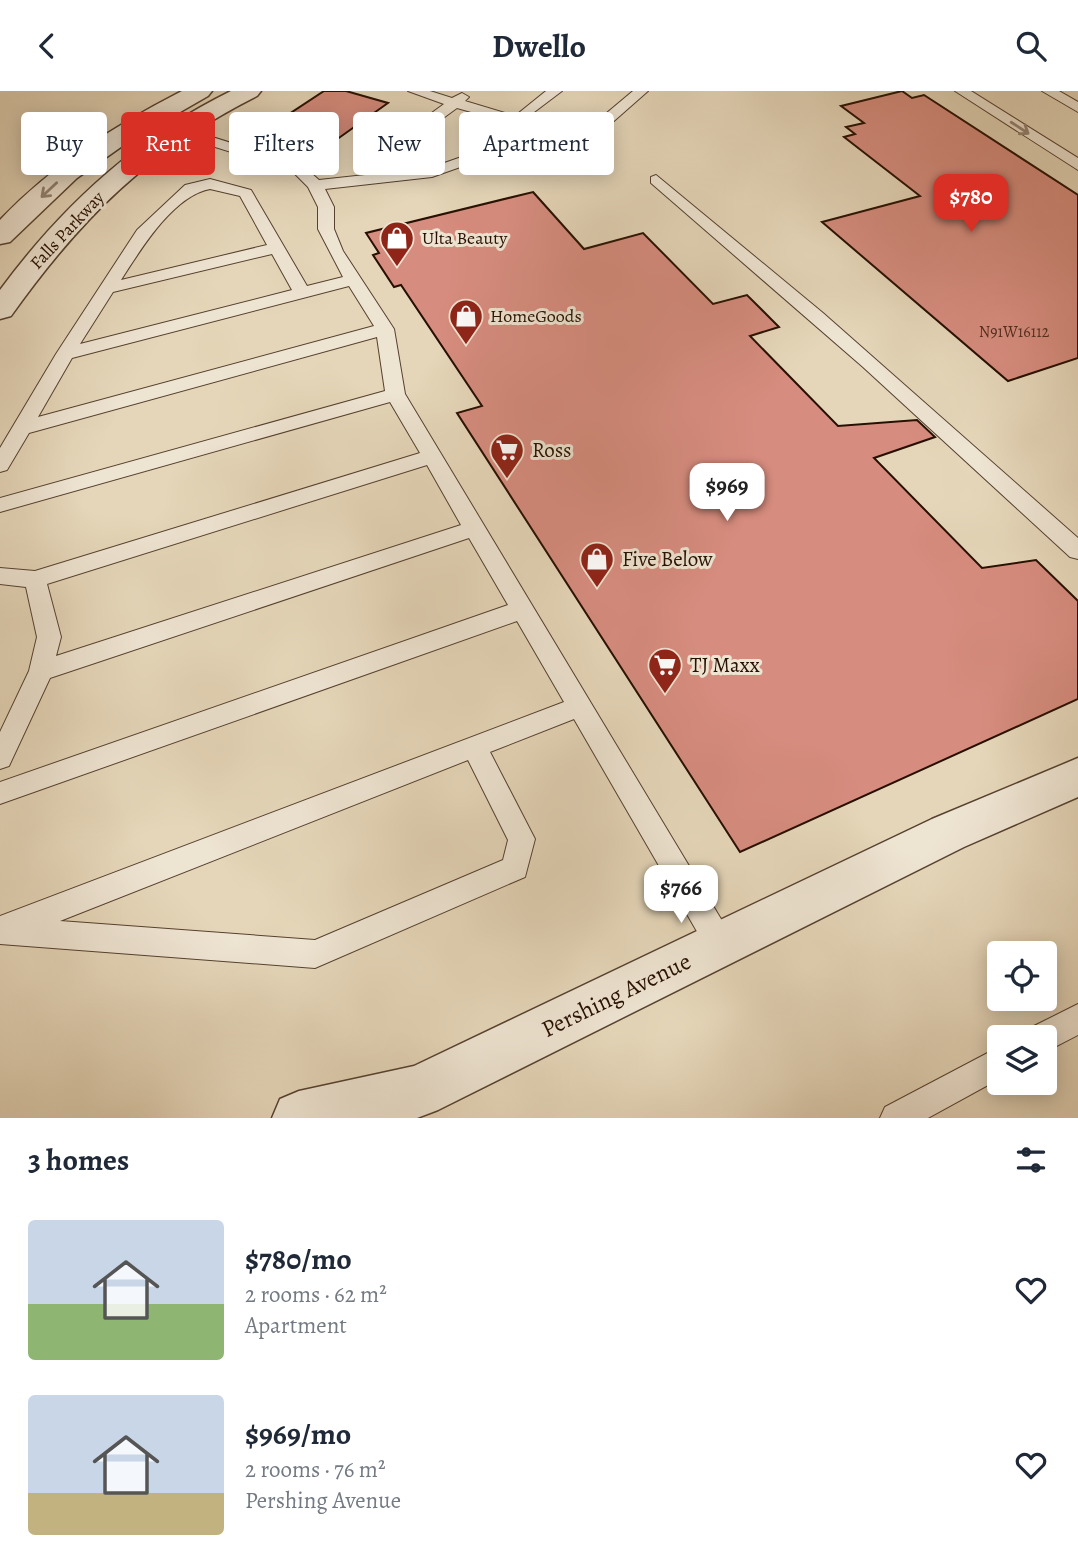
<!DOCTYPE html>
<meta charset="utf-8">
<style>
body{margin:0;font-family:Alegreya,serif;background:#f2f2f3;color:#1f2937;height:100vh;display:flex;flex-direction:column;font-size:26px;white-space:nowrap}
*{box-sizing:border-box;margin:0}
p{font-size:23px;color:#747a83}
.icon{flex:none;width:38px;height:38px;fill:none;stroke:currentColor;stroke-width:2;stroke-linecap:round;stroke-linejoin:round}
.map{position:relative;height:1027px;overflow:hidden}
.details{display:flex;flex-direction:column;background:#fff;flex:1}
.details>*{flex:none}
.banner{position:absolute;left:21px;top:21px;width:700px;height:63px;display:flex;gap:14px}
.buttons{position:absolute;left:987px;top:850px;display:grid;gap:14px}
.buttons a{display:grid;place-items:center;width:70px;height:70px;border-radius:7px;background:#fff;box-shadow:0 4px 18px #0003;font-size:35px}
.price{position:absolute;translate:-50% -60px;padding:0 16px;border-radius:14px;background:#fff;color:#222;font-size:23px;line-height:46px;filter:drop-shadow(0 2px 4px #0008)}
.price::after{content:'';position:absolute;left:50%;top:42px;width:21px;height:16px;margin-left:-10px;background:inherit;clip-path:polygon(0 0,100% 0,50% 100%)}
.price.selected{background:#d93025;color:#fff}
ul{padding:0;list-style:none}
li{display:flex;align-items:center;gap:21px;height:175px;padding:0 28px}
li span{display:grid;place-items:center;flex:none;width:196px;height:140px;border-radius:7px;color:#555}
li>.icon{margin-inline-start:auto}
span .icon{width:84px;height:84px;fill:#fffc;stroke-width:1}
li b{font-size:30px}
h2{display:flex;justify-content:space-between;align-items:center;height:84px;padding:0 28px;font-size:30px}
.chip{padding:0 24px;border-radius:7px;background:#fff;box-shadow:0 4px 18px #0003;font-size:24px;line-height:63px}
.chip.selected{background:#d93025;color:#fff}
header{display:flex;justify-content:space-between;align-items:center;height:91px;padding:0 28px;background:#fff;font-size:32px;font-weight:700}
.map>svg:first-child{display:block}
.building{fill:#d68c7e;stroke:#270f01;stroke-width:2}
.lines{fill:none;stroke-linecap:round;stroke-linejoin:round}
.service-casing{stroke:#56412f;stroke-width:2}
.minor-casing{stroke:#56412f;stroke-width:3}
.tertiary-casing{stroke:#56412f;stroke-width:3}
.service{fill:#eee4d2;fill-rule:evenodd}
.minor{fill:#eee4d2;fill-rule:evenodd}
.tertiary{fill:#eee4d2;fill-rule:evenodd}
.oneway{stroke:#948474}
.labels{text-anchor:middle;stroke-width:6;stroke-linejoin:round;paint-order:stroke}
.far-number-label{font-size:16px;fill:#532e20}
.far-street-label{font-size:18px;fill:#270f01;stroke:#eee4d2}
.far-poi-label{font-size:18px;fill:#270f01;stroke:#eee4d2;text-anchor:start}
.poi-label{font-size:21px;fill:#270f01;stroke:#eee4d2;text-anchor:start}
.near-street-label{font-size:24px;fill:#270f01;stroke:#eee4d2}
</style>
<header><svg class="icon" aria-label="back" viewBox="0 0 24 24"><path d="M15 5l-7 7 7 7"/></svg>Dwello<svg class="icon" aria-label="search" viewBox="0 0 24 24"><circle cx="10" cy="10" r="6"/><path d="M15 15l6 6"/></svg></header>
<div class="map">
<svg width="1078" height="1027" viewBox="0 0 1078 1027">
<rect width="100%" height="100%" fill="#e5d6b9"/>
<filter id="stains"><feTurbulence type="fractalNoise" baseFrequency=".00286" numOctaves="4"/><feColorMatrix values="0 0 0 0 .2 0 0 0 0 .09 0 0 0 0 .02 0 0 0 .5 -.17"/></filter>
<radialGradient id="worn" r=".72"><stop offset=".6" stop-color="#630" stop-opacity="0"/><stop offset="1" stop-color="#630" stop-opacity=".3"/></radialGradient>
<path class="building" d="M 324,0 L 346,0 L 388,12 L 336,49 L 277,31 Z
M 902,0 L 912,7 L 924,4 L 1078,104 L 1078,267 L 1008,290 L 822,131 L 920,105 L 844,46 L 855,43 L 846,36 L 864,32 L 841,15 Z
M 533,101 L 584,158 L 643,142 L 713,213 L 747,204 L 779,236 L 750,245 L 838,335 L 917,329 L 935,346 L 874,367 L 982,477 L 1036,469 L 1078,510 L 1078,608 L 740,761 L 457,322 L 482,315 L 401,194 L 394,196 L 373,164 L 379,162 L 366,142 Z"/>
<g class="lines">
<g class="service-casing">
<path id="service" d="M 408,0 L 430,0 L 452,7 L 462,2 L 469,6 L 465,10 L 515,25 L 546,0 L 562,0 L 517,34 L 457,17 L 391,65 L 381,65 L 381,59 L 444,13 Z
M 633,0 L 648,0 L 606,37 L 578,44 L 508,49 L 483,68 L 432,86 L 325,98 L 334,116 L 334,138 L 343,160 L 394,238 L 405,303 L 730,843 L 734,853 L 730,863 L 720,867 L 710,863 L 574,628 L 490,661 L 535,748 L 525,786 L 315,877 L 0,853 L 0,825 L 564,611 L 517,530 L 0,713 L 0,691 L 508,514 L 469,447 L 50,587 L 9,675 L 0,678 L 0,641 L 29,580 L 37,546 L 26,496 L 0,493 L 0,477 L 35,480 L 420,362 L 390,311 L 0,421 L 0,407 L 385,300 L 377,246 L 29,342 L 7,379 L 0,381 L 0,357 L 56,263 L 137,139 L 185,94 L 210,88 L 251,99 L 307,195 L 343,186 L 318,138 L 318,116 L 308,96 L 292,80 L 138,32 L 138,26 L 148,26 L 302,74 L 319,89 L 430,77 L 473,62 L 499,42 L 578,36 L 596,31 ZM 210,98 L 240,105 L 267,154 L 121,189 C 141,158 173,105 210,98 ZM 272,163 L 292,199 L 80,253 L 113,201 ZM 349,195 L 374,235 L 38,326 L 72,267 ZM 427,374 L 461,434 L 56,565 L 61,546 L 47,493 ZM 468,669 L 508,749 L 503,769 L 315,849 L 60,830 Z
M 955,0 L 971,0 L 1078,67 L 1078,79 Z
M 1042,0 L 1059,0 L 1078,11 L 1078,21 Z
M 656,84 L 823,222 L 1078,447 L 1078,468 L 1070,466 L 863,276 L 651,92 L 651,86 Z
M 1078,913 L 1078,944 L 1045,961 L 1045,947 L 1028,947 L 1032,936 Z
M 999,956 L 999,988 L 928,1027 L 880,1027 L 885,1016 Z"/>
</g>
<g class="minor-casing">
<path id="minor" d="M 1078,667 L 1078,706 L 964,756 L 438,1019 L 417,1027 L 272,1027 L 280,1008 L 299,1000 L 414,975 L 932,728 Z"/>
</g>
<g class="tertiary-casing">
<path id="tertiary" d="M 182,0 L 212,0 L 208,5 L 128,51 L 77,87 L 10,151 L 0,153 L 0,129 C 52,74 116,34 182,0 Z
M 231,0 L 261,0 L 257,5 C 149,59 80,128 11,225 L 0,228 L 0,199 C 62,115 137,46 231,0 Z"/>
</g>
<use href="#service" class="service"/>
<use href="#minor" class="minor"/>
<use href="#tertiary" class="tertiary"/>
</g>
<defs><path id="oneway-shaft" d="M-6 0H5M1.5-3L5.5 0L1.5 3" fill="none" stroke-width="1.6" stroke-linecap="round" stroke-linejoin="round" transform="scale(1.75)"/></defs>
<g class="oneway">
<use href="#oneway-shaft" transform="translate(1020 37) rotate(33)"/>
<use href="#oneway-shaft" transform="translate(49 99) rotate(137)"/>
</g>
<defs>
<g id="shop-pin" transform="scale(1.75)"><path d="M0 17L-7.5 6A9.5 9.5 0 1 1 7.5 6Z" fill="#8f2418" stroke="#eee4d2"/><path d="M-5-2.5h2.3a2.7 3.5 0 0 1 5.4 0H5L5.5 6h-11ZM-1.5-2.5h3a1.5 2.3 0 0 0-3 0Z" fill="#fff"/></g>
<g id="supermarket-pin" transform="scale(1.75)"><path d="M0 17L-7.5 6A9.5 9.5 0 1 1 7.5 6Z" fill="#8f2418" stroke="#eee4d2"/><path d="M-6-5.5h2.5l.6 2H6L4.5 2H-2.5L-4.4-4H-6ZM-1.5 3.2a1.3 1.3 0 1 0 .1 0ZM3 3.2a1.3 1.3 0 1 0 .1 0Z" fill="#fff"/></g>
</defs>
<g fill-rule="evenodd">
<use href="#shop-pin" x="397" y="147"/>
<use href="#shop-pin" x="466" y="225"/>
<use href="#supermarket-pin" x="507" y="359"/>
<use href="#shop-pin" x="597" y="468"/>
<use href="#supermarket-pin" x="665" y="574"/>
</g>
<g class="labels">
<g class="far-number-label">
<text x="1014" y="246">N91W16112</text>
</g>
<g class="far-street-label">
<text transform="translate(67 139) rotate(-47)" y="6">Falls Parkway</text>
</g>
<g class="far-poi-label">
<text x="422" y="153">Ulta Beauty</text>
<text x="490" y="231">HomeGoods</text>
</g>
<g class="poi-label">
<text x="532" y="366">Ross</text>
<text x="622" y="475">Five Below</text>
<text x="690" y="581">TJ Maxx</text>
</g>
<g class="near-street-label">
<text transform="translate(616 904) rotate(-26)" y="8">Pershing Avenue</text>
</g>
</g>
<rect width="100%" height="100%" filter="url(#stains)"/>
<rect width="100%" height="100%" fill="url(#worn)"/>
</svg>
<div class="buttons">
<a><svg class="icon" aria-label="locate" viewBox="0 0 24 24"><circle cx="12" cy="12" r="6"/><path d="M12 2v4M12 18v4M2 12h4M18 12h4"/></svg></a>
<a><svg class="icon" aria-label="layers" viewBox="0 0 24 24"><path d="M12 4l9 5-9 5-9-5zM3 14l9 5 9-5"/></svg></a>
</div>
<b class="price selected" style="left:971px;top:143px">$780</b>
<b class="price" style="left:727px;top:432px">$969</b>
<b class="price" style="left:681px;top:834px">$766</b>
<div class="banner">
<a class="chip">Buy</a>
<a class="chip selected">Rent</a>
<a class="chip">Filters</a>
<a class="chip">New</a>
<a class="chip">Apartment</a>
</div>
</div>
<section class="details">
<h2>3 homes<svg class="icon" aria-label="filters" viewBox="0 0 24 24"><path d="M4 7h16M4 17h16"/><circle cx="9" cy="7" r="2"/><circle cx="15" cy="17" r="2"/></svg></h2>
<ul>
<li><span style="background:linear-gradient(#c9d6e8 60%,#8fb573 0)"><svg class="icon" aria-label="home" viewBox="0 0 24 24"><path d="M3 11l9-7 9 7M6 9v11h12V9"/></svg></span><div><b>$780/mo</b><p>2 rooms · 62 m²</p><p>Apartment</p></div><svg class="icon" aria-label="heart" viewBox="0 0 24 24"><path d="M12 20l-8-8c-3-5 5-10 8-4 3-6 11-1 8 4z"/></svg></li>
<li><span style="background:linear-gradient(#c9d6e8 70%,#c2b280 0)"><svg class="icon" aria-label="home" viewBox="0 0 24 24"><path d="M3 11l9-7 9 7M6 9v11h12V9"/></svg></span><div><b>$969/mo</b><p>2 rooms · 76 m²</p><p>Pershing Avenue</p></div><svg class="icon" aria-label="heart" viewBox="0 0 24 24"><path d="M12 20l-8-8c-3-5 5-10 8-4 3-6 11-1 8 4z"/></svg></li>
</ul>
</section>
